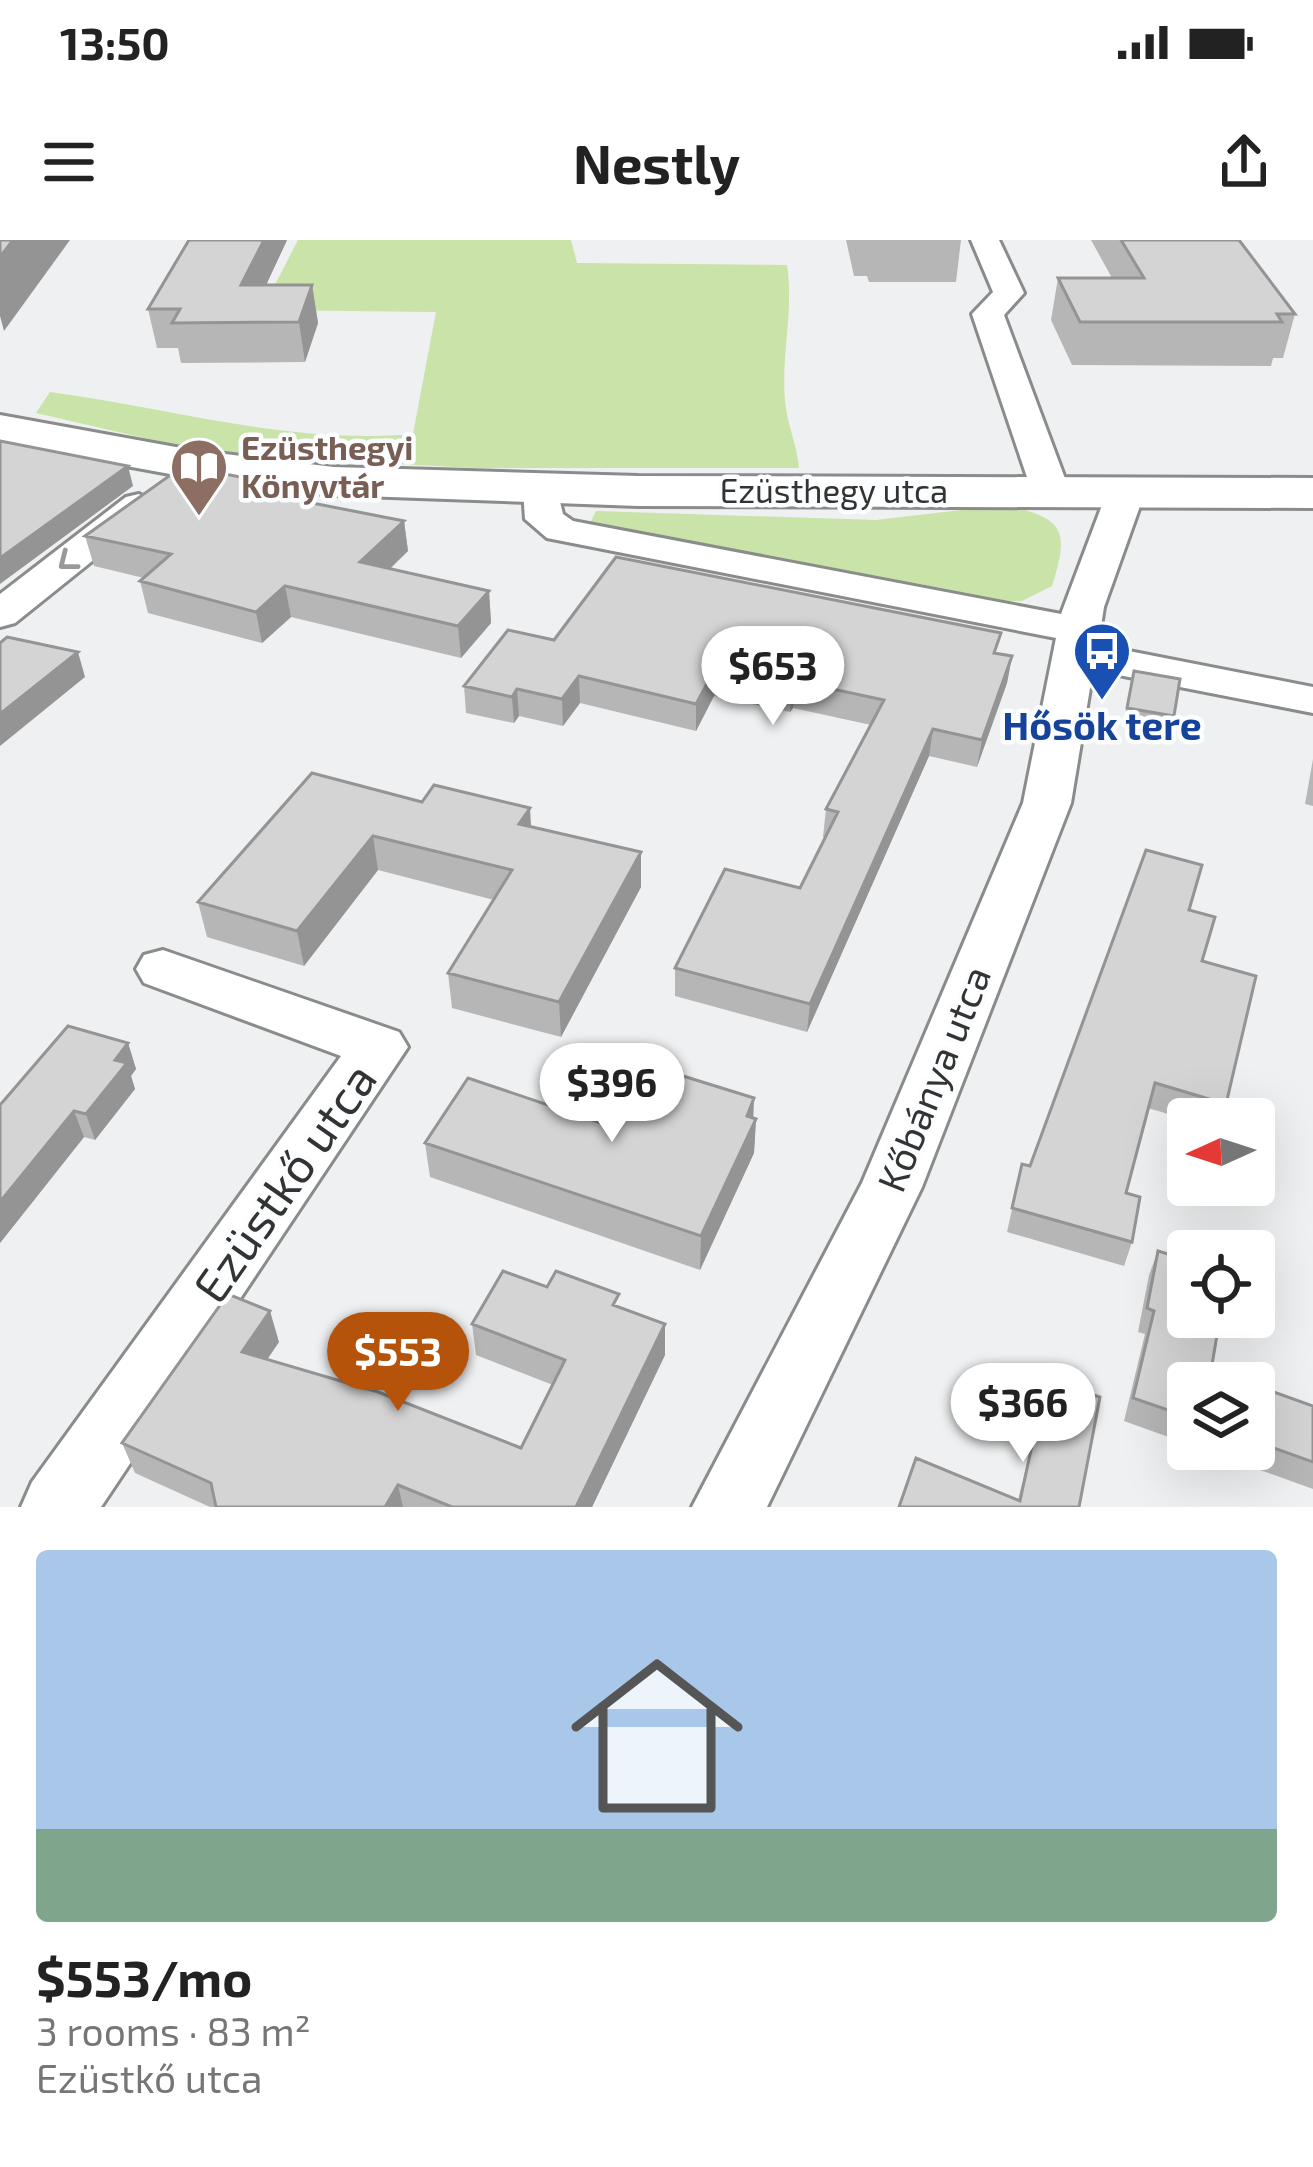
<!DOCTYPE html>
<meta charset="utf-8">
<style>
body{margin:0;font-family:"Exo 2",sans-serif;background:#f6f6f6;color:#222;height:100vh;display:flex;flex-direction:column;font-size:45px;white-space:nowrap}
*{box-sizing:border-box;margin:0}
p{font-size:39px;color:#767676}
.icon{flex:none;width:66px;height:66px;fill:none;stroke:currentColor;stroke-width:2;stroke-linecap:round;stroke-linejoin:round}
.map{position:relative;height:1267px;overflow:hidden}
.panel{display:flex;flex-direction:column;background:#fff;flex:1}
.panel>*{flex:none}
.needle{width:78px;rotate:267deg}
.tools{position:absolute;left:1167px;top:858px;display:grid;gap:24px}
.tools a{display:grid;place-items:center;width:108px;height:108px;border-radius:12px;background:#fff;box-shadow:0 12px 48px #0002;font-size:60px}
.price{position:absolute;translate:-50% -102px;padding:0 27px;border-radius:42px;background:#fff;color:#222;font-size:39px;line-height:78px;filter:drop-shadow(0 3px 6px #0008)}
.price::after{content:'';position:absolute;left:50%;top:72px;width:36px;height:27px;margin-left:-18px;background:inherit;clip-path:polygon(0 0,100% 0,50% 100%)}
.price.selected{background:#b45309;color:#fff}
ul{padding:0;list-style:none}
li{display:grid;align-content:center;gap:24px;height:636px;padding:0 36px}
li+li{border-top:3px solid #e0e0e0}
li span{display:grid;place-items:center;height:372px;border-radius:12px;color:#555}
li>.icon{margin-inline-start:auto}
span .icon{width:216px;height:216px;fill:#fffc;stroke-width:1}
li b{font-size:51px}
.status{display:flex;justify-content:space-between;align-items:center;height:84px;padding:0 60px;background:#fff;direction:ltr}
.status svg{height:33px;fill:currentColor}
header{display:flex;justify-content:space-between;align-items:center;height:156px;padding:0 36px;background:#fff;font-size:54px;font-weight:700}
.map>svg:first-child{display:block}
.green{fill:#c9e3a9}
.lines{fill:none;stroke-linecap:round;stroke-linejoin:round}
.street-casing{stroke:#8a8c8c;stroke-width:6}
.secondary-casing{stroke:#8a8c8c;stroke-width:6}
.street{fill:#fff;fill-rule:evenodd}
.secondary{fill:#fff;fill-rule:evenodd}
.wall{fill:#b7b6b7}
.shaded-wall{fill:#959495}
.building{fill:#d5d4d5;stroke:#959495;stroke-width:3}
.oneway{stroke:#999}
.labels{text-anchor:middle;stroke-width:9;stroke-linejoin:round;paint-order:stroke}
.far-education-label{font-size:33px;font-weight:bold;fill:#785e54;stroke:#fcfdfe;text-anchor:start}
.far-street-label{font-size:33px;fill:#333;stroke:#fcfdfe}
.transit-label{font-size:39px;font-weight:bold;fill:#164399;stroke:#fcfdfe}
.street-label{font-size:39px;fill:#333;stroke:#fcfdfe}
.near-street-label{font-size:48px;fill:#333;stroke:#fcfdfe}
</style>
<div class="status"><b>13:50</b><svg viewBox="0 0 49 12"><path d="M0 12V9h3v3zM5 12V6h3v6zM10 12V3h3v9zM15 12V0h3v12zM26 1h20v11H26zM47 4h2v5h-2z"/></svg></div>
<header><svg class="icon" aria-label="menu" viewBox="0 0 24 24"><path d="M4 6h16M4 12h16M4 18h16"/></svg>Nestly<svg class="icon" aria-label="share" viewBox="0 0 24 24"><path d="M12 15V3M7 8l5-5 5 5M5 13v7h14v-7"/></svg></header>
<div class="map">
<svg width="1313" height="1267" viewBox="0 0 1313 1267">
<rect width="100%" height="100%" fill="#eff0f1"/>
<path class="green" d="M 298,0 L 571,0 L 577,23 L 787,25 C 794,71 781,114 785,161 C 787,184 797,205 799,228 L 475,228 L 356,222 L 196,210 L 36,173 L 50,152 C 172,168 289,205 413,194 L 436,72 L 262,70 Z
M 1004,265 C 1064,278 1070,289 1052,346 L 1022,361 L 982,362 L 588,287 L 596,271 L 876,280 Z"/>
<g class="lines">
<g class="street-casing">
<path id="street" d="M 971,0 L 999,0 L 1024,53 L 1004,75 L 1070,252 L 1064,260 L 1051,263 L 1032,252 L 972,74 L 993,52 Z
M 542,238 L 555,241 L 563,274 L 573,281 L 1061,374 L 1107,252 L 1126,241 L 1139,244 L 1145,252 L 1104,367 L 1098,405 L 1313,447 L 1313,473 L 1093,430 L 1071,563 L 922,947 L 767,1267 L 692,1267 L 862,943 L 1023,563 L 1056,398 L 547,298 L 525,279 L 523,249 Z
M 139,254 L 158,265 L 152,273 L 15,383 L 0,387 L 0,354 L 126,257 Z
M 163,710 L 399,792 L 408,807 L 101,1267 L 21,1267 L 32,1242 L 341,816 L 144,743 L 136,729 L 144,715 Z"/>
</g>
<g class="secondary-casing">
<path id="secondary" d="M 0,175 L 192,210 L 334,227 L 638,236 L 1313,238 L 1313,268 L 638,266 L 334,255 L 192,238 L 0,203 Z"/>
</g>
<use href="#street" class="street"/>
<use href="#secondary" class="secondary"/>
</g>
<path class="wall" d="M 287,0 L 266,45 L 312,45 L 318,83 L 305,122 L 181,123 L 178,108 L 157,108 L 148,69 Z
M 846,0 L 961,0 L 956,42 L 869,42 L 867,36 L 854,36 Z
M 1091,0 L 1239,0 L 1295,74 L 1283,118 L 1273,118 L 1271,126 L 1072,125 L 1051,80 L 1058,38 L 1112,38 Z
M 256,240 L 258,252 L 404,281 L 408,311 L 390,329 L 489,351 L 491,383 L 461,418 L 291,377 L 262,403 L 148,373 L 140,341 L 144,338 L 94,326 L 85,296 Z
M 554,400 L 998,413 L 1012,416 L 1007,443 L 977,527 L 929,516 L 807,792 L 675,756 L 675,728 L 800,648 L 826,597 L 823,597 L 826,569 L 871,485 L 793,468 L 790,472 L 714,456 L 696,491 L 580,463 L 563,486 L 519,476 L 514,483 L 466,473 L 464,446 Z
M 1134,431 L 1174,476 L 1171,489 L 1124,481 Z
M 1313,519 L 1313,566 L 1305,564 Z
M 422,562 L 641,612 L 641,647 L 561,797 L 452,768 L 448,733 L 494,660 L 378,630 L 304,726 L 207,697 L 198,662 Z
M 1189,670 L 1202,721 L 1226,864 L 1221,879 L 1188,880 L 1148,868 L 1126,953 L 1132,1002 L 1124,1026 L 1007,992 L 1022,924 L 1030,926 Z
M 128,803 L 136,829 L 131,836 L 135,849 L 95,900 L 84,897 L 0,1003 L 0,865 Z
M 753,878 L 756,879 L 754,913 L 700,1030 L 430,937 L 425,903 Z
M 1158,1011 L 1188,1143 L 1188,1204 L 1124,1181 L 1145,1094 L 1138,1092 L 1149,1035 Z
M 547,1047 L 619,1067 L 665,1084 L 665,1115 L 592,1267 L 210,1267 L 135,1233 L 122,1203 L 279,1102 L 267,1119 L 521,1208 L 553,1145 L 476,1115 L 472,1084 Z
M 1056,1143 L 1079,1267 L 899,1267 L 1018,1260 L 1036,1187 L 1045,1190 Z
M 1254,1145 L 1313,1166 L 1313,1249 L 1202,1209 L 1254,1209 Z"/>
<path class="shaded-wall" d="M 13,0 L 70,0 L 4,91 L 0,76 L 0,17 Z
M 264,0 L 287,0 L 248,84 L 241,45 Z
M 312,45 L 318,83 L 305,122 L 299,82 Z
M 128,226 L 133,246 L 0,344 L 0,318 Z
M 256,240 L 262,270 L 246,250 Z
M 404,281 L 408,311 L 364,353 L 360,322 Z
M 285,346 L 291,377 L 262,403 L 256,372 Z
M 489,351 L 491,383 L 461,418 L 458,386 Z
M 78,412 L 85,437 L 0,506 L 0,474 Z
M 1012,416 L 1007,443 L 977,527 L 982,500 Z
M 715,429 L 714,456 L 696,491 L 696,464 Z
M 579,436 L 580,463 L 563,486 L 562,459 Z
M 795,441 L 793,468 L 790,472 L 792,445 Z
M 517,449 L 519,476 L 514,483 L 512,457 Z
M 933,489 L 929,516 L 807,792 L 810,764 Z
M 530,568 L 532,603 L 519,584 Z
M 373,596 L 378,630 L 304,726 L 297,691 Z
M 641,612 L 641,647 L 561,797 L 559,762 Z
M 128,803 L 136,829 L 131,836 L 135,849 L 95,900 L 86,874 L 115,820 Z
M 754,858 L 753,887 L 756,879 L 754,913 L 700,1030 L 701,996 Z
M 74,871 L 84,897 L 0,1003 L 0,962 Z
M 270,1071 L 279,1102 L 252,1142 L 242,1112 Z
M 665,1084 L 665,1115 L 592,1267 L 576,1267 Z
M 398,1245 L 403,1267 L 385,1267 Z"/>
<path class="building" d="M 0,0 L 13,0 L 0,17 Z
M 189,0 L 264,0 L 241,45 L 312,45 L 299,82 L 172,83 L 180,69 L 148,69 Z
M 1121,0 L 1239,0 L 1295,74 L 1277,74 L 1282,82 L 1080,82 L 1058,38 L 1144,38 Z
M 0,201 L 128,226 L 0,318 Z
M 183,226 L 256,240 L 246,250 L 404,281 L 360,322 L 489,351 L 458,386 L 285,346 L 256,372 L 140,341 L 171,314 L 85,296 Z
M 616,317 L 1001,393 L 994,413 L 1012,416 L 982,500 L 933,489 L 810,764 L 675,728 L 725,629 L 800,648 L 838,572 L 826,569 L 884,460 L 795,441 L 792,445 L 715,429 L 696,464 L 579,436 L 562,459 L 517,449 L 512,457 L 464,446 L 508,390 L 554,400 Z
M 7,397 L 78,412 L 0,474 L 0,403 Z
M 1134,431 L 1180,439 L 1174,476 L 1127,468 Z
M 312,533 L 422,562 L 434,545 L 530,568 L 519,584 L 641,612 L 559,762 L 448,733 L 512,630 L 373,596 L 297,691 L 198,662 Z
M 1146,610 L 1202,625 L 1189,670 L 1215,677 L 1202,721 L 1256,736 L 1226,864 L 1155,843 L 1126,953 L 1140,957 L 1132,1002 L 1012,968 L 1022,924 L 1030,926 Z
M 68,786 L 128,803 L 115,820 L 127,823 L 86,874 L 74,871 L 0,962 L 0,865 Z
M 654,827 L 754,858 L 747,876 L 756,879 L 701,996 L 425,903 L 468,838 L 619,889 Z
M 1158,1011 L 1188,1020 L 1188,1077 L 1220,1077 L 1211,1131 L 1247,1143 L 1188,1143 L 1188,1177 L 1133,1158 L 1154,1071 L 1147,1068 Z
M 503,1031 L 547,1047 L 556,1031 L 619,1054 L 613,1065 L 665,1084 L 576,1267 L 452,1267 L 398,1245 L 385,1267 L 216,1267 L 211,1243 L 122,1203 L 228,1054 L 270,1071 L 242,1112 L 378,1152 L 521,1208 L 565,1120 L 472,1084 Z
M 1056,1143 L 1100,1157 L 1079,1267 L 899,1267 L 916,1218 L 1020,1261 L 1036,1187 L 1047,1191 Z
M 1254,1145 L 1313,1166 L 1313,1222 L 1254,1201 Z"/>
<defs><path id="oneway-chevron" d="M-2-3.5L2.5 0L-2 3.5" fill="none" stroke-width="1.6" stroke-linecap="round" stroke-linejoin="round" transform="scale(3)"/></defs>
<use class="oneway" href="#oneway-chevron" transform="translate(67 322) rotate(142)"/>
<defs>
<g id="library-pin" transform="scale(3)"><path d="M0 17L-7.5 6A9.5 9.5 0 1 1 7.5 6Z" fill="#8d6e63" stroke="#fcfdfe"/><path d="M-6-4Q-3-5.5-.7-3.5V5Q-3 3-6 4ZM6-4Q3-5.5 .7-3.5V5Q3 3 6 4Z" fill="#fff"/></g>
<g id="bus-pin" transform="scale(3)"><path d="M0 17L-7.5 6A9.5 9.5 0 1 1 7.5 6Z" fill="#1a4fb4" stroke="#fcfdfe"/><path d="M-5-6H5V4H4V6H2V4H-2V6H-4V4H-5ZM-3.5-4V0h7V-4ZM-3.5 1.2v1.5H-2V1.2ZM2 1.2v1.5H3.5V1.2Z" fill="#fff"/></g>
</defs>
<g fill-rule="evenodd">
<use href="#library-pin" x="199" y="227"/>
<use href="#bus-pin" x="1102" y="411"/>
</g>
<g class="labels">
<g class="far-education-label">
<text x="241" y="220">Ezüsthegyi<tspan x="241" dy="38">Könyvtár</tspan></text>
</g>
<g class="far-street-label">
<text x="834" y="263">Ezüsthegy utca</text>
</g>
<g class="transit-label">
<text x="1102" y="500">Hősök tere</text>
</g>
<g class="street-label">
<text transform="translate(934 839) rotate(-68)" y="14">Kőbánya utca</text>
</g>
<g class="near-street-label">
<text transform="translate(285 943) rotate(-55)" y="17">Ezüstkő utca</text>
</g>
</g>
</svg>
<div class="tools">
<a><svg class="needle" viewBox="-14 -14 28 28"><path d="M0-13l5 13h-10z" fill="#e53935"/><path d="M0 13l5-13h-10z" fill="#767676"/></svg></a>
<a><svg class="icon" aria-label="locate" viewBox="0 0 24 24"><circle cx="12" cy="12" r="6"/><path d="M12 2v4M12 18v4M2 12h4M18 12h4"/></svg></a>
<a><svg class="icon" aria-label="layers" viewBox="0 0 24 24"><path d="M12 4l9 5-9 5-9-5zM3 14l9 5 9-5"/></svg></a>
</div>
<b class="price" style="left:773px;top:488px">$653</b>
<b class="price" style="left:612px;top:905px">$396</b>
<b class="price selected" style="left:398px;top:1174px">$553</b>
<b class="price" style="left:1023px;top:1225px">$366</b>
</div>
<section class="panel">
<ul>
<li><span style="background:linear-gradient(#a9c7e8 75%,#7fa58c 0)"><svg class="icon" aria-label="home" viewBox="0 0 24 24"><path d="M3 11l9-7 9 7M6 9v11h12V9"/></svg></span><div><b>$553/mo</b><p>3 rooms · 83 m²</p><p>Ezüstkő utca</p></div></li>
</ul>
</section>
